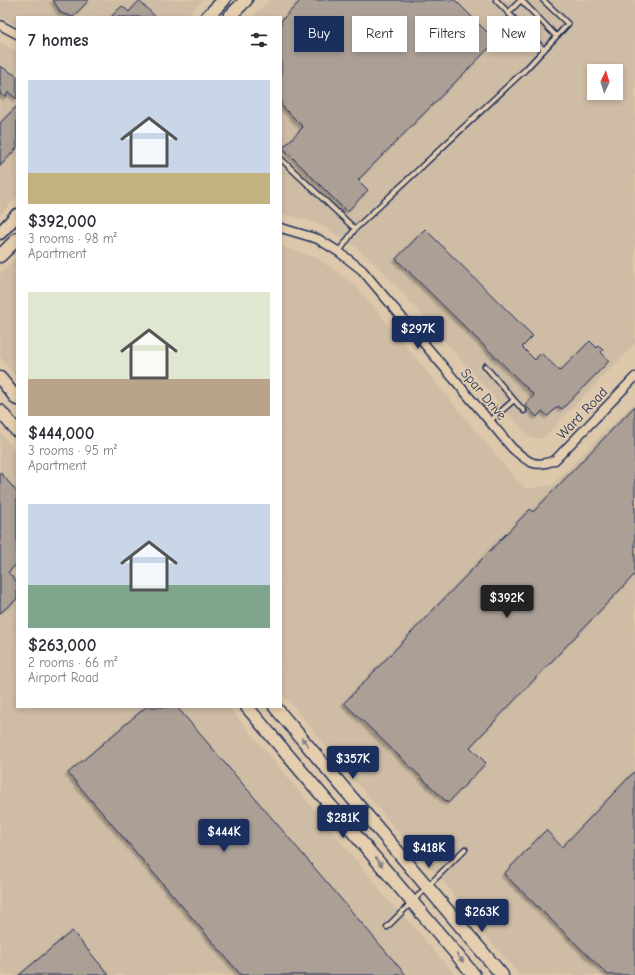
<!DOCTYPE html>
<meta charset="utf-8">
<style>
body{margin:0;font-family:"Comic Neue",sans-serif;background:#f2f2f3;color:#2b2b33;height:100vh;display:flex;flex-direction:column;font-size:15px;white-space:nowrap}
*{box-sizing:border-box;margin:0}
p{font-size:13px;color:#7c7c81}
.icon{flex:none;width:22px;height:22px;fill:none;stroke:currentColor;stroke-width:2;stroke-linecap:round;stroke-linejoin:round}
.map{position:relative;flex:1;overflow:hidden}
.panel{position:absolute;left:16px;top:16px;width:266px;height:692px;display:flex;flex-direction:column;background:#fff;border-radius:0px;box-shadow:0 2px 6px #0003}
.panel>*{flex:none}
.banner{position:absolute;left:294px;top:16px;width:281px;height:36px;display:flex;gap:8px}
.needle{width:26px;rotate:4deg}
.fabs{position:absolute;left:587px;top:64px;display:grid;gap:8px}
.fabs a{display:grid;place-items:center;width:36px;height:36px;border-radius:0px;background:#fff;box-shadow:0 2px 6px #0003;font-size:20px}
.price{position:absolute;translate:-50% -34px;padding:0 9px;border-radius:4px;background:#1b2f5e;color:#fff;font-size:13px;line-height:26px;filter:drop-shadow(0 1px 2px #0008)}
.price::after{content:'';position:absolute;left:50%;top:24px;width:12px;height:9px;margin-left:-6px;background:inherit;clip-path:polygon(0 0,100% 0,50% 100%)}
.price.selected{background:#222;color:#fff}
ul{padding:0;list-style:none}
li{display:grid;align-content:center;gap:8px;height:212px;padding:0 12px}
li span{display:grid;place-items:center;height:124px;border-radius:0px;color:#555}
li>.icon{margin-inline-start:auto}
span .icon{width:72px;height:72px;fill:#fffc;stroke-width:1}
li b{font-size:17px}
h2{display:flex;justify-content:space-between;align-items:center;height:48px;padding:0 12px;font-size:17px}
.tag{padding:0 14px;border-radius:0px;background:#fff;box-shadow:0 2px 6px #0003;font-size:14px;line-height:36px}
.tag.selected{background:#1b2f5e;color:#fff}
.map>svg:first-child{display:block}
.built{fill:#cebca5;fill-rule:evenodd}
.building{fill:#ab9f96;stroke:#1b2f5e;filter:url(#shadow)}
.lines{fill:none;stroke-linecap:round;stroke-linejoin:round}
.lane-casing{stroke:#1b2f5e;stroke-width:7}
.street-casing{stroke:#1b2f5e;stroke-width:11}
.secondary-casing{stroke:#1b2f5e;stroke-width:15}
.lane{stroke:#e5ceae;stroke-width:4}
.street{stroke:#e5ceae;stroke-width:8}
.secondary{stroke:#e5ceae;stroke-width:12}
.oneway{fill:#807e86}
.labels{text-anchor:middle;stroke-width:3;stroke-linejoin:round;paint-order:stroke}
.street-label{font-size:14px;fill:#1b2f5e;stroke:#e5ceae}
</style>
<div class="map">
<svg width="635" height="975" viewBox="0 0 635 975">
<defs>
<filter id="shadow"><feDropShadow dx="-2.5" dy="2.5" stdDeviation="1" flood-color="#0004"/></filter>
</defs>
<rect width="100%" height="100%" fill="#ddc8ab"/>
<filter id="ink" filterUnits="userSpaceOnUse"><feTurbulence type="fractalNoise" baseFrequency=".025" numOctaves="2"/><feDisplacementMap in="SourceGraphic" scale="8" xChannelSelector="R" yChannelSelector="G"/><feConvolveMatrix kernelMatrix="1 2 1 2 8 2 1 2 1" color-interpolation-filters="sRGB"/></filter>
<g filter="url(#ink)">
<path class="built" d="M 0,0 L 203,0 L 186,17 L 17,17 L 17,26 L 0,17 Z
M 269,0 L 635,0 L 635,344 L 543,438 L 530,438 L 384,272 L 355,246 L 318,224 L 281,213 L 281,17 L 252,17 ZM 594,71 L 616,71 L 616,93 L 594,93 Z
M 0,42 L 17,52 L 17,197 L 0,215 Z
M 281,246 L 317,258 L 356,286 L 514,477 L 526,489 L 552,485 L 635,402 L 635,975 L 519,975 L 467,914 L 449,888 L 415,852 L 281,692 Z
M 17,256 L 17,378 L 0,357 L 0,274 Z
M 0,432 L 17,453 L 17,707 L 229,707 L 375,883 L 387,900 L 409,922 L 455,975 L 0,975 Z"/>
<path class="building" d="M 53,0 L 89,0 L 73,17 L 61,13 Z
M 301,0 L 455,0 L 496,41 L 358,180 L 368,190 L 347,212 L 283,148 L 303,127 L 281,105 L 281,21 Z
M 139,1 L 156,17 L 111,17 L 122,6 L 129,12 Z
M 0,66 L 17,76 L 17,99 L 8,92 L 6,97 L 0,94 Z
M 17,106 L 17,148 L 0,166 L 0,123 Z
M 425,229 L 533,336 L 522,347 L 535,360 L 541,353 L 560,371 L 590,341 L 597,348 L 598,346 L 603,350 L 601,352 L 609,361 L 562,409 L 558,406 L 548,416 L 542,411 L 537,417 L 525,405 L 534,395 L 396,259 Z
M 635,406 L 635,574 L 470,747 L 486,763 L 448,803 L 344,703 L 530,509 L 533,512 Z
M 0,472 L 17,492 L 17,564 L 8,572 L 17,582 L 17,599 L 0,613 Z
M 146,707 L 177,707 L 406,975 L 241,975 L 68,773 Z
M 635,771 L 635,975 L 608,975 L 504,874 L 546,830 L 562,847 Z
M 72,931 L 109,975 L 19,975 Z"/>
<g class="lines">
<g class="lane-casing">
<path id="lane" d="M 496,0 L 544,50
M 508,13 L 521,0 L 556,36
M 281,159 L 355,229
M 339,252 L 355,229 L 525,70 L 568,24 L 543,0
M 485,366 L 514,400
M 490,421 L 514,400 L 524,411
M 387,927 L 465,849"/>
</g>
<g class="street-casing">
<path id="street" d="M 0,25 L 17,34
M 281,228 L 318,239 L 339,252 L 362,270 L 512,448 C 527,461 534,469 555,460 L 635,377"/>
</g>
<g class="secondary-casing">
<path id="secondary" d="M 207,17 L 224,0
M 229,17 L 246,0
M 0,233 L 17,215
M 0,256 L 17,239
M 0,378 L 17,399
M 0,411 L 17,431
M 247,707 L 474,975
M 275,707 L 502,975"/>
</g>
<use href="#lane" class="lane"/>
<use href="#street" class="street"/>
<use href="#secondary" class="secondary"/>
</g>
<defs><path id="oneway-solid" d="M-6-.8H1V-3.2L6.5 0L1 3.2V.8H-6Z"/></defs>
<g class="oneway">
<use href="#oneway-solid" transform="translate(305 742) rotate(-130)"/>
<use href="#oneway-solid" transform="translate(379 862) rotate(49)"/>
<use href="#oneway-solid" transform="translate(460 958) rotate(50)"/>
</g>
</g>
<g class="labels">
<g class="street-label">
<text transform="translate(484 394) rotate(50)" y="5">Spar Drive</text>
<text transform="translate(582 413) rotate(-46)" y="5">Ward Road</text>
</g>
</g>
</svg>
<div class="fabs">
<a><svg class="needle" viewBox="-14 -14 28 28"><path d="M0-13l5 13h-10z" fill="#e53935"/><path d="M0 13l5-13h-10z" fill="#7c7c81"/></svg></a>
</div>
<b class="price" style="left:418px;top:350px">$297K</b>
<b class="price selected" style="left:507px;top:619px">$392K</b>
<b class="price" style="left:353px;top:780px">$357K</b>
<b class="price" style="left:343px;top:839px">$281K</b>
<b class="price" style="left:224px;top:853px">$444K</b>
<b class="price" style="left:429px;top:869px">$418K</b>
<b class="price" style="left:482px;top:933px">$263K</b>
<div class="banner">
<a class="tag selected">Buy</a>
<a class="tag">Rent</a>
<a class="tag">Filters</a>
<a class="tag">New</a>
</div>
<section class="panel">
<h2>7 homes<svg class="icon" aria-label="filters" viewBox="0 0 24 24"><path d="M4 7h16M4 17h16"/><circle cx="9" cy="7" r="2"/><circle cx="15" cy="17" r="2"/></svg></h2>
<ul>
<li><span style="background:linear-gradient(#c9d6e8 75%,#c2b280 0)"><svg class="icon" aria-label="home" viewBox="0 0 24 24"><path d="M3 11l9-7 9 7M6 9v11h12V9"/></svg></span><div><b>$392,000</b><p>3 rooms · 98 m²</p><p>Apartment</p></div></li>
<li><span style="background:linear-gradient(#dfe7d0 70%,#b9a48a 0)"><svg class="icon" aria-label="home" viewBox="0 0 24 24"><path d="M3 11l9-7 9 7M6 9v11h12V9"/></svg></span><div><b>$444,000</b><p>3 rooms · 95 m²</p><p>Apartment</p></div></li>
<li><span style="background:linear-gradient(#c9d6e8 65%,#7fa58c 0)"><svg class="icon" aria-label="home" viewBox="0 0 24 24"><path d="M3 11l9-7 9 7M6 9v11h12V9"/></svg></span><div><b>$263,000</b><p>2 rooms · 66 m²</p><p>Airport Road</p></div></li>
</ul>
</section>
</div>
